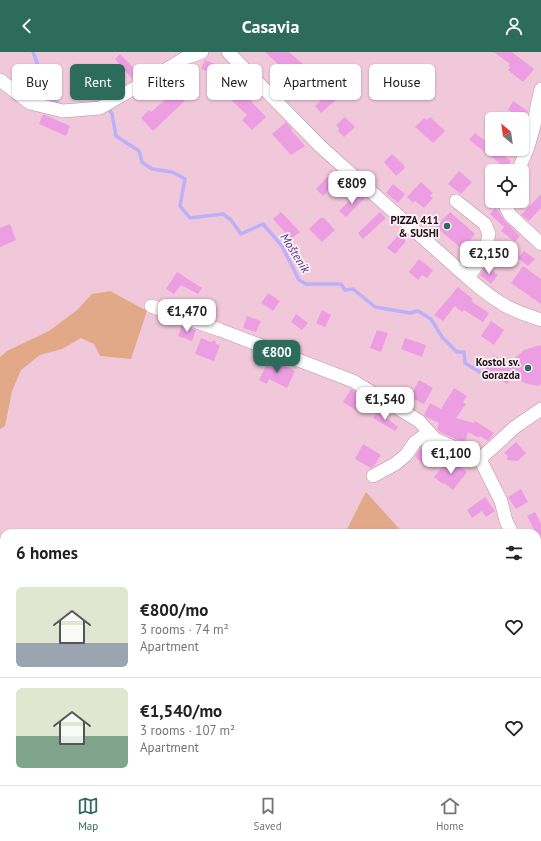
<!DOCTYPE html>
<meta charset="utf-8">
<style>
body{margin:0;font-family:"PT Sans",sans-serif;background:#f2f2f2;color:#202124;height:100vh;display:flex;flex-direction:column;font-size:15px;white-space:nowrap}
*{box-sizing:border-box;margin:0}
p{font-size:13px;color:#757577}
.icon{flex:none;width:22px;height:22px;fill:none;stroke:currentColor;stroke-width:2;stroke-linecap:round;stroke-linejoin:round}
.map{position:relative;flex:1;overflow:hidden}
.side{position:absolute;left:0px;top:477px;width:541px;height:256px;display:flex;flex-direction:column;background:#fff;border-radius:12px 12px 0 0;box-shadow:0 1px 3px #0004}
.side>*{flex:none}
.top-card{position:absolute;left:12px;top:12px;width:517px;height:36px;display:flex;gap:8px}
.needle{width:26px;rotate:331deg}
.buttons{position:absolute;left:485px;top:60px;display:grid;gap:8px}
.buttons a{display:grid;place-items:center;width:44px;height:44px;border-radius:6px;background:#fff;box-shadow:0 1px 3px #0004;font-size:20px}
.price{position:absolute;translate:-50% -34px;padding:0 9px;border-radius:8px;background:#fff;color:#222;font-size:13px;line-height:26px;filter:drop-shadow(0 1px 2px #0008)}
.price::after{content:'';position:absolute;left:50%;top:24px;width:12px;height:9px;margin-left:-6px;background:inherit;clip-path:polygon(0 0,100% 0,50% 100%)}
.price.active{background:#2d6c5a;color:#fff}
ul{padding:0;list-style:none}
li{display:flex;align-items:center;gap:12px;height:100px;padding:0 16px}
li+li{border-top:1px solid #e0e0e0}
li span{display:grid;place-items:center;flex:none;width:112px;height:80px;border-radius:6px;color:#555}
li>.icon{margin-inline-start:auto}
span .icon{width:48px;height:48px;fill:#fffc;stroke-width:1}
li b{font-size:17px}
h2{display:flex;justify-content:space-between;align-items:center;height:48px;padding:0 16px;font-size:17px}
.tag{padding:0 14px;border-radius:6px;background:#fff;box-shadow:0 1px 3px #0004;font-size:14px;line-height:36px}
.tag.active{background:#2d6c5a;color:#fff}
header{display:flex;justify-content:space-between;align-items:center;height:52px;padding:0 16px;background:#2d6c5a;color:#fff;font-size:18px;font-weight:800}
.menu{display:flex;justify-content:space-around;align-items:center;height:56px;border-top:1px solid #e0e0e0;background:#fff;font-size:11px;color:#757577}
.menu a{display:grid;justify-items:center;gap:2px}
.menu .active{color:#2d6c5a}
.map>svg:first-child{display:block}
.green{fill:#e2a989}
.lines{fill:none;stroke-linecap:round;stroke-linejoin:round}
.stream{stroke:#bcb0f9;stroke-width:3.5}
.building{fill:#ed9ee3}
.minor-casing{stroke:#b992a3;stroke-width:14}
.minor{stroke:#fff;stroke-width:13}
.poi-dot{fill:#2d6c5a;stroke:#fff2f7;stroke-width:1.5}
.labels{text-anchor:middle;stroke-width:3.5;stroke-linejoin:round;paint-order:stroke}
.poi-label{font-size:11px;font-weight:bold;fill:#1e1016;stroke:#fff2f7;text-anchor:end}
.water-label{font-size:12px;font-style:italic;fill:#4f3197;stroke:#fff2f7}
</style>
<header><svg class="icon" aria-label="back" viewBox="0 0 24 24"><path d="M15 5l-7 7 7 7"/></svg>Casavia<svg class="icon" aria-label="person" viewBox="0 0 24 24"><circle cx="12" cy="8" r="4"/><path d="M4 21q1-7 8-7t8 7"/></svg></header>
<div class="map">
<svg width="541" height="733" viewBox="0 0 541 733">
<rect width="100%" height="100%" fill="#f1c8d9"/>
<path class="green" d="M 110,239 L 147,259 L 131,307 L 100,304 L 94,292 L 81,286 L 62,297 L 40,303 L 21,318 L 12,339 L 5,374 L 0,377 L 0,305 L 7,299 L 49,279 L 77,258 L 92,242 Z
M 366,440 L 403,481 L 345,481 Z
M 231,729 L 536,729 L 537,733 L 228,733 L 232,730 Z"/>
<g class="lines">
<path class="stream" d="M 33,0 L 51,47 L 60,53
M 9,31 L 18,28 L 46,34
M 105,57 L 109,57 L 112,62 L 116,84 L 139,99 L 142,110 L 152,117 L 172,120 L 185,127 L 180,154 L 190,166 L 223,162 L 231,168 L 241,182 L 263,172 L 282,194 L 299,228 L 306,232 L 341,232 L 345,238 L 353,237 L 375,255 L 410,261 L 418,259 L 431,267 L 442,285 L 457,300 L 464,300 L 465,311 L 483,322"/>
</g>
<path class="building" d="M 265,0 L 289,0 L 310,18 L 300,29 L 290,21 L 289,22 Z
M 494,0 L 512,0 L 534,17 L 523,30 L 508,18 L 510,15 L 508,14 L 510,12 Z
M 120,2 L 141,23 L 133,28 L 115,7 Z
M 205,8 L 222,15 L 220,23 L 201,17 Z
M 183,31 L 193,41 L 153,79 L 141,66 L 149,58 L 151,60 L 167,46 L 165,44 L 174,35 L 176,37 Z
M 242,33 L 255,46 L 251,49 L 266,65 L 252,78 L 242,68 L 247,63 L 229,46 Z
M 332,38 L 338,46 L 321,61 L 315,54 Z
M 513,49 L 528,59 L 524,67 L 508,67 L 511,60 L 508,58 Z
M 43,62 L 70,74 L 66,84 L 39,72 Z
M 345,65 L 355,75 L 344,85 L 338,79 L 339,77 L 336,73 Z
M 430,65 L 445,79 L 433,91 L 415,75 L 424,66 L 427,68 Z
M 286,70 L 292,77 L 291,78 L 305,94 L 291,103 L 272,82 Z
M 475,81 L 492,94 L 492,97 L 496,97 L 511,109 L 506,116 L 469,88 Z
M 392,102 L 404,113 L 403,113 L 405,116 L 396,124 L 384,110 Z
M 333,119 L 340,126 L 323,144 L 316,137 Z
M 459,119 L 472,130 L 461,142 L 448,132 Z
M 421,130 L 433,141 L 430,144 L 433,146 L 424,156 L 415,149 L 413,151 L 407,145 Z
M 393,132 L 405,142 L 398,151 L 386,141 Z
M 359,140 L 365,146 L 346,165 L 339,159 Z
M 541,142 L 541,156 L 529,169 L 521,163 Z
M 495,156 L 499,160 L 505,169 L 520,184 L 515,190 L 501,179 L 504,175 L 490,162 Z
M 281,160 L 300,180 L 291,187 L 273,167 Z
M 380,160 L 386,166 L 363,187 L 358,181 Z
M 450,160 L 475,182 L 462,197 L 436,175 Z
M 320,166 L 324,166 L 335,178 L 322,190 L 309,177 Z
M 10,172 L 16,188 L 0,195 L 0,176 Z
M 399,182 L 406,189 L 395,202 L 387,196 Z
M 524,199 L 535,207 L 528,214 L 518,206 Z
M 419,207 L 433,218 L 427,226 L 422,223 L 418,228 L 409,220 Z
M 486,214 L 498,223 L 491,232 L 480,223 Z
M 523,214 L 541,227 L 541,252 L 511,231 Z
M 177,220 L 202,236 L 198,242 L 181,233 L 174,242 L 166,237 Z
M 458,235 L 473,247 L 471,249 L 489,261 L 483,270 L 464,258 L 462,260 L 455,254 L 443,269 L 434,263 Z
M 268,241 L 280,249 L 273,259 L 261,251 Z
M 322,258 L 331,263 L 325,275 L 316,271 Z
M 296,262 L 308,271 L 302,278 L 291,270 Z
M 247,264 L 261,269 L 256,280 L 243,276 Z
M 491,269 L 504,278 L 494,293 L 481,284 Z
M 182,273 L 196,278 L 192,289 L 178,284 Z
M 377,278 L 388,281 L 381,300 L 370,296 Z
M 201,286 L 211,290 L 215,288 L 216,292 L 220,293 L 214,309 L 195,302 Z
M 405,286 L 426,293 L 422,305 L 401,297 Z
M 541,293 L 541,332 L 538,334 L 527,332 L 521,329 L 515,322 L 507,332 L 485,317 L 494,303 L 513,315 L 516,305 L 524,298 Z
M 270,306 L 278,309 L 277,310 L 295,319 L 287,336 L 269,327 L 267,332 L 259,328 Z
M 419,328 L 433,336 L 424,352 L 410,345 Z
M 454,336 L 467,344 L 463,350 L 466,352 L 456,366 L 474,371 L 475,369 L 494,381 L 488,389 L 480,384 L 479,386 L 468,380 L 465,391 L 462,390 L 440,380 L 437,377 L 439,371 L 426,365 L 424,363 L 430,351 L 441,357 Z
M 351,337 L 366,346 L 357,359 L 343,350 Z
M 378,359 L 398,375 L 395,379 L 373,366 Z
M 516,390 L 526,401 L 518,409 L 507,408 L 508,404 L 504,401 Z
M 363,392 L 381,403 L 374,414 L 371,416 L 355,407 Z
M 422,394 L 431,402 L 423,412 L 415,404 Z
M 449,407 L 457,414 L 458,413 L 467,420 L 453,438 L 444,431 L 443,432 L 434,425 Z
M 521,437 L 528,450 L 516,457 L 508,445 Z
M 485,445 L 495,459 L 486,465 L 482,459 L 472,466 L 467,458 Z
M 535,460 L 541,472 L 541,491 L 537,483 L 537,481 L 536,481 L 527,464 Z"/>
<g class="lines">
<g class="minor-casing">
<path id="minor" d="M 228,0 L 320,94 L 468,226 C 479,235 489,244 501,251 C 513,259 527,263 541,268
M 0,28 L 30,51 L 63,59 L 100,56 L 162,20 L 185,6 L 202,0
M 518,119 L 528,95 L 534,74 L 537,54 L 541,37
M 456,149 L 485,172 L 489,182 L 485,201 L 468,226
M 507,149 L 506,155 L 510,163 L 541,192
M 151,254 L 220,278 L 353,329 L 419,369 L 435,387 L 480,407 L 501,449 L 506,469 L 512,481
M 480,407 L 515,375 L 541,357
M 373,424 L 395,412 L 406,403 L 415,390 L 429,380"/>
</g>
<use href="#minor" class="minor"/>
</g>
<g class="poi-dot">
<circle cx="447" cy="174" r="4"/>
<circle cx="528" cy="316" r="4"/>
</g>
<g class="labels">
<g class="poi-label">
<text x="439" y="172">PIZZA 411<tspan x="439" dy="13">&amp; SUSHI</tspan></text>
<text x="520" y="314">Kostol sv.<tspan x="520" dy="13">Gorazda</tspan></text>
</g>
<g class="water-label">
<text transform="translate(295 201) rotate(58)" y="4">Mošteník</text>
</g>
</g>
</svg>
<div class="buttons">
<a><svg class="needle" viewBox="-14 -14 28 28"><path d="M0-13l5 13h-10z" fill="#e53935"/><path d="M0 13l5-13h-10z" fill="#757577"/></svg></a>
<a><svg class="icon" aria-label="locate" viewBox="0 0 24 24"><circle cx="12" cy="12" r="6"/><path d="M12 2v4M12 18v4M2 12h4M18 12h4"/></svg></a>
</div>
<b class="price" style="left:352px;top:153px">€809</b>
<b class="price" style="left:489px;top:223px">€2,150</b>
<b class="price" style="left:187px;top:281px">€1,470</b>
<b class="price active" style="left:277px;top:322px">€800</b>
<b class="price" style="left:385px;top:369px">€1,540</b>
<b class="price" style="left:451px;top:423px">€1,100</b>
<div class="top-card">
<a class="tag">Buy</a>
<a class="tag active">Rent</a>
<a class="tag">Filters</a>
<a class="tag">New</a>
<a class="tag">Apartment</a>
<a class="tag">House</a>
</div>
<section class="side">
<h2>6 homes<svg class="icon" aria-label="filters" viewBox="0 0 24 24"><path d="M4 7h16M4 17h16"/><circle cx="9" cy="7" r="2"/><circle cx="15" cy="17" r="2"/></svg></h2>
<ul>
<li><span style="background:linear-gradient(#dfe7d0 70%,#9aa5b1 0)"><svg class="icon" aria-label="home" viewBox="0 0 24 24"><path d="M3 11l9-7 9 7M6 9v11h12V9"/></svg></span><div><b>€800/mo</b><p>3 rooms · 74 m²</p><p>Apartment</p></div><svg class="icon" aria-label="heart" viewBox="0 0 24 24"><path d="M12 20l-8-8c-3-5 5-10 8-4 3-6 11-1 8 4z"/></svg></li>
<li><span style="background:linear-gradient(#dfe7d0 60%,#7fa58c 0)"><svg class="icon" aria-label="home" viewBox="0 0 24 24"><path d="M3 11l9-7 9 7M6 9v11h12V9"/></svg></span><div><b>€1,540/mo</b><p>3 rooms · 107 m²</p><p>Apartment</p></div><svg class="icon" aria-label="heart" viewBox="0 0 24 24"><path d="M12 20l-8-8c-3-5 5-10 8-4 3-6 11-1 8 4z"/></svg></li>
</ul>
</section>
</div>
<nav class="menu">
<a class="active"><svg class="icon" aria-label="map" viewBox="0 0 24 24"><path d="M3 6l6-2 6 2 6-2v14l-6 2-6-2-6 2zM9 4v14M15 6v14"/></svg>Map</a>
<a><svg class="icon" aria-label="saved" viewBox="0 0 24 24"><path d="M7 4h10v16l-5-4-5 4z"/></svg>Saved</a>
<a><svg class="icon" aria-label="home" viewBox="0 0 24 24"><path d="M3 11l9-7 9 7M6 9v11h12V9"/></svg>Home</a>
</nav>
